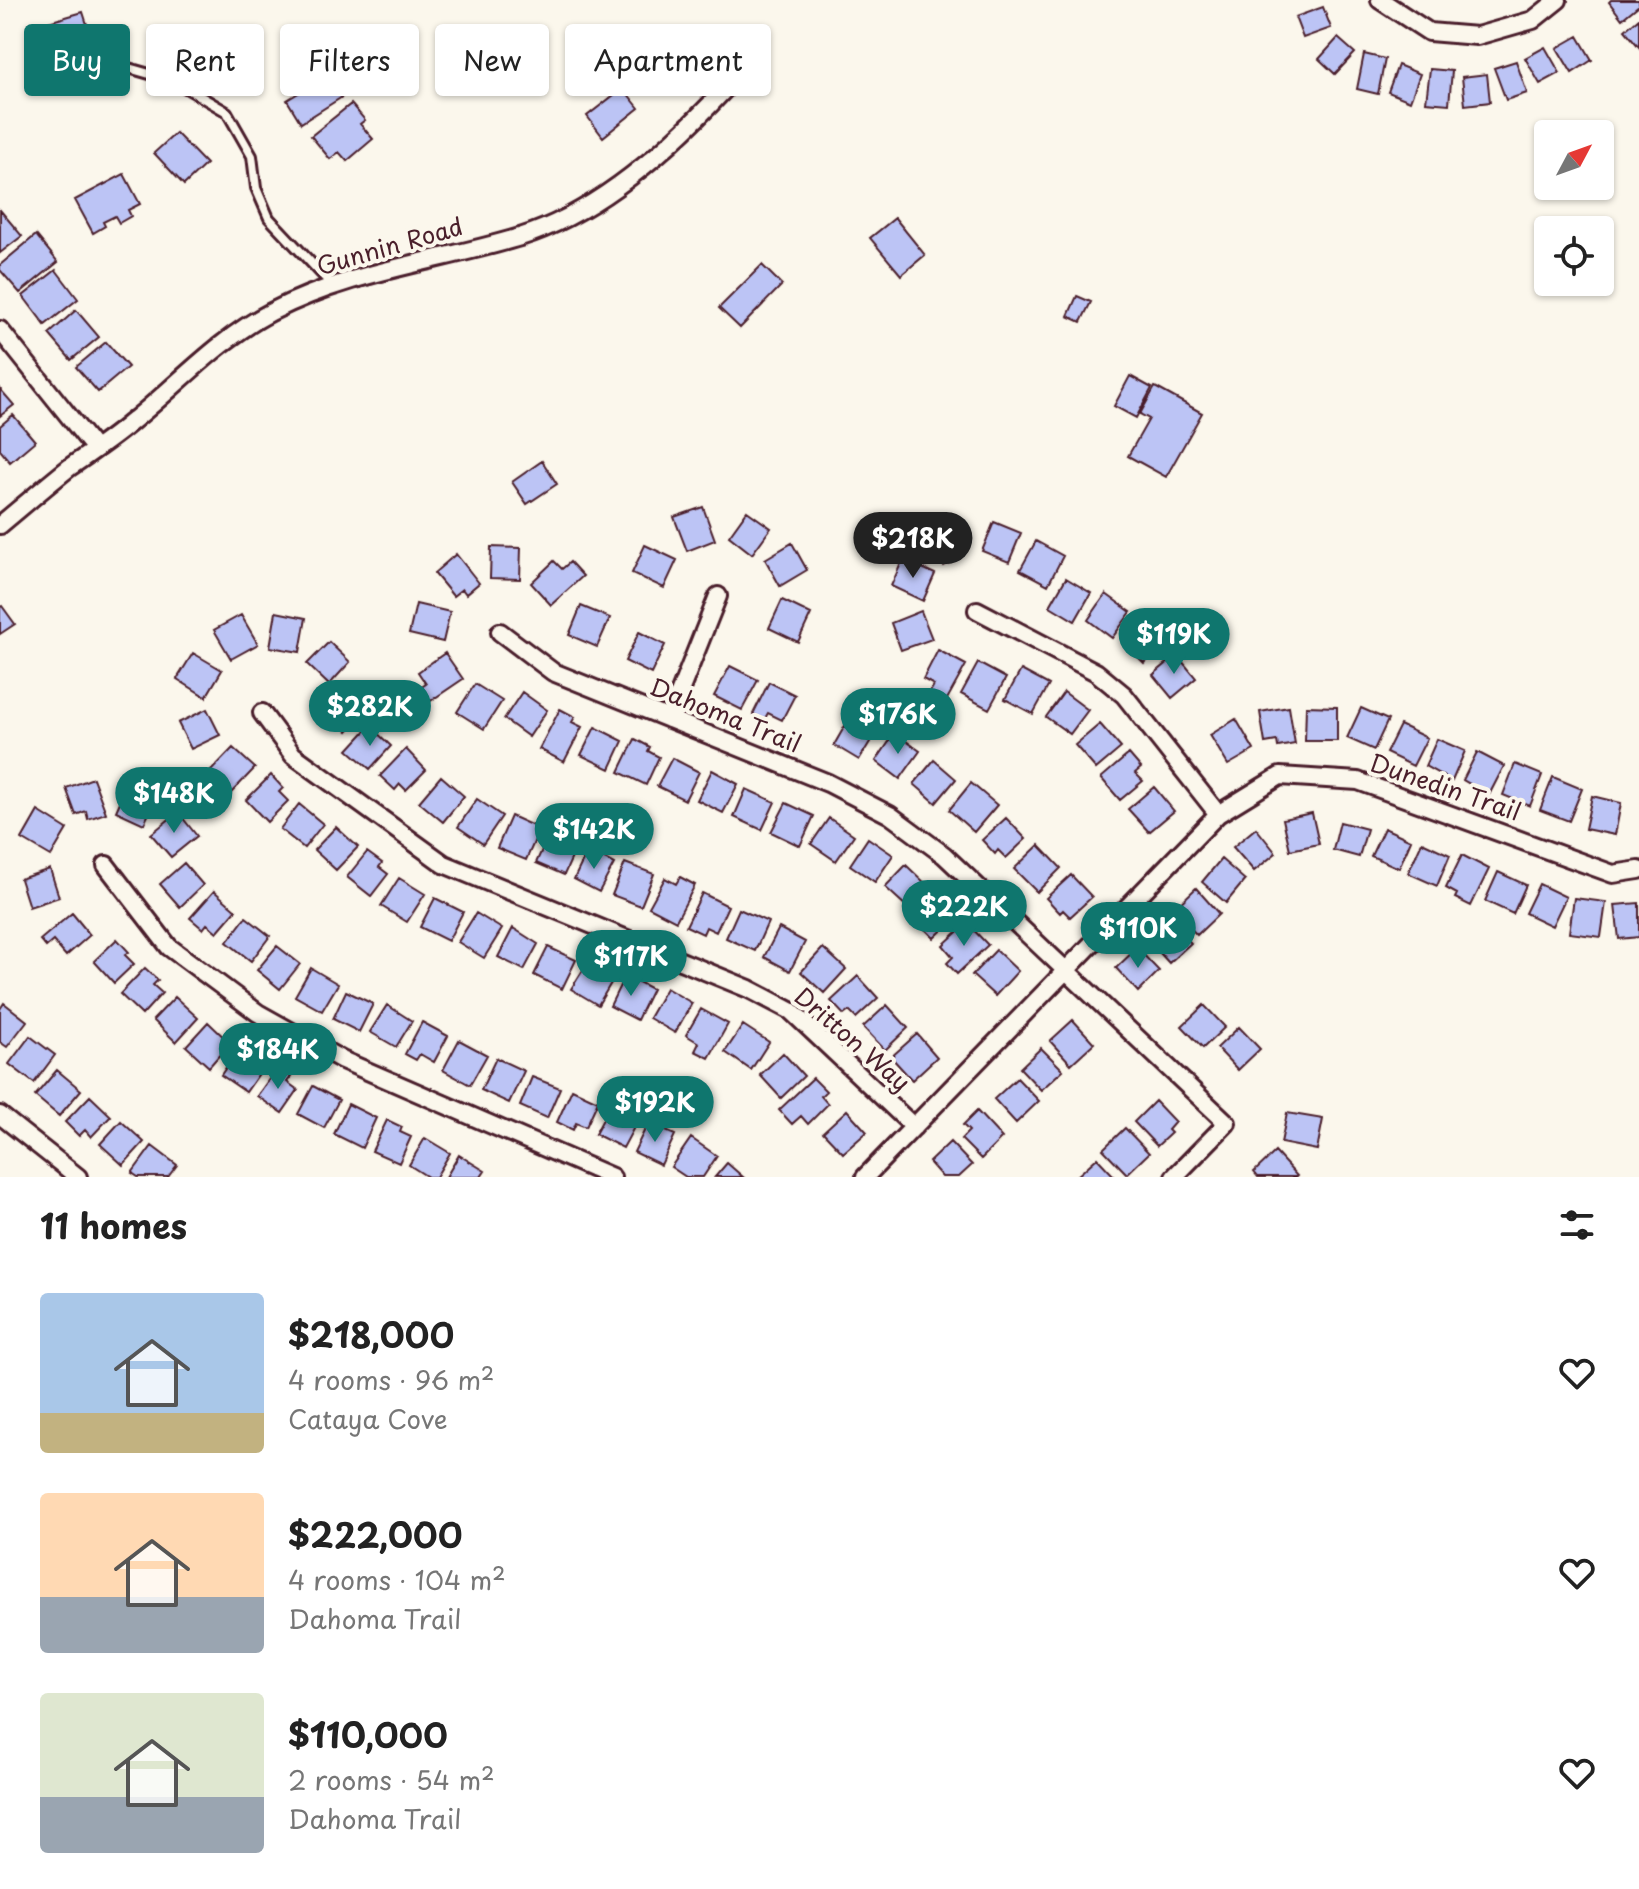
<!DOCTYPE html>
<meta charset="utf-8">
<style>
body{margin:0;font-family:"Playpen Sans",sans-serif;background:#f6f6f6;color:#222;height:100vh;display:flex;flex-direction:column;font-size:30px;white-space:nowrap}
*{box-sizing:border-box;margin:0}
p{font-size:26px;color:#767676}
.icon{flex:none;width:44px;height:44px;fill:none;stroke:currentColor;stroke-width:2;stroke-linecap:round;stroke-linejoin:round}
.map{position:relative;height:1177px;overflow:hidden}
.panel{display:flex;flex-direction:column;background:#fff;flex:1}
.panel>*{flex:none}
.top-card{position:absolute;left:24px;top:24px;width:800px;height:72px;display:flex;gap:16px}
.needle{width:52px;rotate:49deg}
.buttons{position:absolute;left:1534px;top:120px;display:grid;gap:16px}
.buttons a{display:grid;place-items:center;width:80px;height:80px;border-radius:8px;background:#fff;box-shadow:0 2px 6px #0004;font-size:40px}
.price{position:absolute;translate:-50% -68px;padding:0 18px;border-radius:28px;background:#0f766e;color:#fff;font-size:26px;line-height:52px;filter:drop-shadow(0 2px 4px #0008)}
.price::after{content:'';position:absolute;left:50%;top:48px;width:24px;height:18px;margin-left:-12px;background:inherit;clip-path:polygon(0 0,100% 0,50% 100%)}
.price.active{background:#222;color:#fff}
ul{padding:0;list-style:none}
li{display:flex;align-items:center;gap:24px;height:200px;padding:0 40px}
li span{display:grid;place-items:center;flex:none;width:224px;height:160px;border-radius:8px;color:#555}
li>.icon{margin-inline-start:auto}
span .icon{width:96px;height:96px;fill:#fffc;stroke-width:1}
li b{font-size:34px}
h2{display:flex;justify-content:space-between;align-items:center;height:96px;padding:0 40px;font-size:34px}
.tag{padding:0 28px;border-radius:8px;background:#fff;box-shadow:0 2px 6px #0004;font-size:28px;line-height:72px}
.tag.active{background:#0f766e;color:#fff}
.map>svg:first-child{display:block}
.building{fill:#bcc4f5;stroke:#4a1f2b;stroke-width:2}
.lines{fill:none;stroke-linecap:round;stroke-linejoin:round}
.lane-casing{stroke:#4a1f2b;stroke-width:14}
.street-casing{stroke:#4a1f2b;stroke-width:22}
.lane{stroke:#fbf7ec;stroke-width:8}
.street{stroke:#fbf7ec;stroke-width:16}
.labels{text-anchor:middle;stroke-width:8;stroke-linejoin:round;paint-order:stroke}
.street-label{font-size:24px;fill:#4a1f2b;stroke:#fbf7ec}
</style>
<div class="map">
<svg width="1639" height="1177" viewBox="0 0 1639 1177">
<rect width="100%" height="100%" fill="#fbf7ec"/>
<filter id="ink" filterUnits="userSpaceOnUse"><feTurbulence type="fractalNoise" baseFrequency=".0125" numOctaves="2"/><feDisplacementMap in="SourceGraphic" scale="16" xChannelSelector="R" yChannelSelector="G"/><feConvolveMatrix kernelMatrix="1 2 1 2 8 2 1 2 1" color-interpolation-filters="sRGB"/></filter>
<g filter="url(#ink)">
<path class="building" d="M 1611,0 L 1639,0 L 1639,5 L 1622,19 L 1609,2 Z
M 1323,7 L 1331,28 L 1303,38 L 1295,17 Z
M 83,12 L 95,49 L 57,61 L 45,23 Z
M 1639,18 L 1639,47 L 1625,30 Z
M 1578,36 L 1592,60 L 1572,73 L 1557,48 Z
M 1338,38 L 1355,53 L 1335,74 L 1319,59 Z
M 1545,47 L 1560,73 L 1540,84 L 1525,58 Z
M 1364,54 L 1385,59 L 1378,94 L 1357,89 Z
M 1516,61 L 1527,93 L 1506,100 L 1494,68 Z
M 319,62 L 342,97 L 301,123 L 287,100 L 313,84 L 305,70 Z
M 1398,65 L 1420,74 L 1410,101 L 1388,92 Z
M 1430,69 L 1452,71 L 1449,104 L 1426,102 Z
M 1487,74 L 1490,102 L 1465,105 L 1462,77 Z
M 623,88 L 639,108 L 603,137 L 587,116 Z
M 351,104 L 365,120 L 360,124 L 373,139 L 347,161 L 339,152 L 330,159 L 311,136 Z
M 176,133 L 206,164 L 184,185 L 154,153 Z
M 124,174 L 140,204 L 128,210 L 131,216 L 119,223 L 115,216 L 103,222 L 105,226 L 93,233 L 75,200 Z
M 0,210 L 22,236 L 0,253 Z
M 895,218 L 925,255 L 901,275 L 870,238 Z
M 36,235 L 58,262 L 20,293 L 0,270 L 0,265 Z
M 762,265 L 782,285 L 740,328 L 719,308 Z
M 56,270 L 78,299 L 45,325 L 23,296 Z
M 1077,296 L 1091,302 L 1081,322 L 1068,316 Z
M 76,310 L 99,337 L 71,360 L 49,334 Z
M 106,342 L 128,367 L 98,392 L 76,367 Z
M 1130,376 L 1152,388 L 1136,418 L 1114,406 Z
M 1155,387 L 1202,413 L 1166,477 L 1128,456 L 1149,419 L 1140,414 Z
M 0,389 L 14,405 L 0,416 Z
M 13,415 L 35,441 L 10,462 L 0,450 L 0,426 Z
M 542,461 L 557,484 L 527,504 L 512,482 Z
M 703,507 L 715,540 L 687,551 L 674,517 Z
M 747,511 L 771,528 L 752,554 L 729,536 Z
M 953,521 L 968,548 L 957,554 L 959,558 L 944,566 L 927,534 Z
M 994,522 L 1021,533 L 1009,562 L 982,551 Z
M 1036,541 L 1063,556 L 1048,585 L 1020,570 Z
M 792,543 L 807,570 L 780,586 L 765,559 Z
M 645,545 L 677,560 L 664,588 L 632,573 Z
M 491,547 L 521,548 L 520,579 L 490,578 Z
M 456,554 L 479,583 L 466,594 L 462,589 L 453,596 L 434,573 Z
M 903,559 L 935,574 L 923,601 L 891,586 Z
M 554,561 L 562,569 L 570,562 L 583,576 L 551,605 L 531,583 Z
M 1066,578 L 1091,593 L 1075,621 L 1050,606 Z
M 1106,594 L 1131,612 L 1112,638 L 1088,620 Z
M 782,600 L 811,614 L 798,642 L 769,628 Z
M 416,604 L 450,612 L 443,642 L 409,634 Z
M 2,606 L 15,624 L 0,634 L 0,607 Z
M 581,606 L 610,618 L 597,647 L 569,635 Z
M 921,611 L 932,639 L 901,650 L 891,623 Z
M 276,612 L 306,618 L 300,652 L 270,647 Z
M 241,615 L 258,644 L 231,659 L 214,630 Z
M 1145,619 L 1166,640 L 1144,663 L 1123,642 Z
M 639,632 L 665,645 L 651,674 L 625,661 Z
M 329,642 L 350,662 L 329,685 L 307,664 Z
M 938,650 L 966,665 L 945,703 L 929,694 L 934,685 L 923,679 Z
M 193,653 L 222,670 L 206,697 L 177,679 Z
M 445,653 L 463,679 L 426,704 L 417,690 L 426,684 L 418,672 Z
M 1177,655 L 1196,678 L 1172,698 L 1153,675 Z
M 978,663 L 1006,678 L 989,709 L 961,694 Z
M 730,666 L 758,680 L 742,710 L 714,696 Z
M 1021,670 L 1049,685 L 1033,714 L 1005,699 Z
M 769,682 L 795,695 L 782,720 L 768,713 L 764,720 L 753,714 Z
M 475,684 L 502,701 L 484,729 L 457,712 Z
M 347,688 L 369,708 L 348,731 L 326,712 Z
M 522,692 L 547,710 L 529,737 L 504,719 Z
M 1064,692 L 1088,710 L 1070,734 L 1046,717 Z
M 1306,706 L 1337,707 L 1337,741 L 1305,741 Z
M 1289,707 L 1295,744 L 1278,747 L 1277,741 L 1265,743 L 1260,712 Z
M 1361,708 L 1388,720 L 1374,750 L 1347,738 Z
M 207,709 L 220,735 L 191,749 L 178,723 Z
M 560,709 L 575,717 L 572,722 L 582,727 L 564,762 L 539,749 Z
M 850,717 L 876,732 L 859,760 L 834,745 Z
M 1236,719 L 1254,750 L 1228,765 L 1210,735 Z
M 1100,724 L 1121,748 L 1096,769 L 1075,745 Z
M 1400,725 L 1427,738 L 1413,766 L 1386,753 Z
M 370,726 L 391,746 L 370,769 L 348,750 Z
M 595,727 L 623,741 L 610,769 L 581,755 Z
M 895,733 L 920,751 L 900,779 L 876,761 Z
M 635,739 L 650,747 L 648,751 L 659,757 L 646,785 L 619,772 Z
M 1437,739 L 1465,751 L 1452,781 L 1425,766 Z
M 233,748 L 255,768 L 231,793 L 209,773 Z
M 406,749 L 426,770 L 406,790 L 400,784 L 395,790 L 380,776 Z
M 1477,752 L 1504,766 L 1489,795 L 1463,780 Z
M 1129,754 L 1141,768 L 1135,773 L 1143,781 L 1120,800 L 1101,778 Z
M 672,758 L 699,772 L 685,800 L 657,786 Z
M 934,760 L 956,779 L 936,803 L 914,784 Z
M 1515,764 L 1542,775 L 1530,806 L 1503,795 Z
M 712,770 L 738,784 L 723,813 L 697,800 Z
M 271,775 L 283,788 L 279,792 L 288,801 L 267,822 L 246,800 Z
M 441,776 L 464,796 L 443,822 L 419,802 Z
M 1553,777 L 1582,789 L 1569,821 L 1540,810 Z
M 93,778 L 106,813 L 88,819 L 86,811 L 76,815 L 66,788 Z
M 130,779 L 159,792 L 144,824 L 116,811 Z
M 971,783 L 997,805 L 974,832 L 949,810 Z
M 1154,787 L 1174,811 L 1149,832 L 1128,809 Z
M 746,789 L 775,802 L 762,830 L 734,817 Z
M 1592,796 L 1621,803 L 1615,835 L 1585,829 Z
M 477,799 L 502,816 L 483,844 L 458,827 Z
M 786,803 L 814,816 L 800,846 L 771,832 Z
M 299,804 L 323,824 L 304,848 L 280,829 Z
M 38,811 L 67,829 L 51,856 L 22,839 Z
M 178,812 L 197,836 L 171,857 L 151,834 Z
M 1312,813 L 1319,844 L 1290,850 L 1283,819 Z
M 511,816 L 540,829 L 526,860 L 497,848 Z
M 829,818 L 854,835 L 836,861 L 811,844 Z
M 1006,818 L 1026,839 L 1006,858 L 998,850 L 995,854 L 982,840 Z
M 1340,822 L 1367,829 L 1359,857 L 1333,850 Z
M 336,827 L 358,847 L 336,870 L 314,850 Z
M 1256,828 L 1276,853 L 1254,871 L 1233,847 Z
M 1384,828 L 1411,840 L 1399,868 L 1371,856 Z
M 550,832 L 578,844 L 564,875 L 536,863 Z
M 868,838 L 893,855 L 875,882 L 850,865 Z
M 1422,842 L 1450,855 L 1437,886 L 1408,873 Z
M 1039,845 L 1061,868 L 1037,892 L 1014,869 Z
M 588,850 L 614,864 L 599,892 L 574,879 Z
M 367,852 L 382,863 L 379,867 L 388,874 L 371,896 L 347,877 Z
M 1462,855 L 1489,869 L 1471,906 L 1455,898 L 1457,894 L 1446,888 Z
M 1221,859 L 1245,880 L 1226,903 L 1202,882 Z
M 184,863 L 203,885 L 180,907 L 160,884 Z
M 625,863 L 654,874 L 641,906 L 612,895 Z
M 906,865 L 927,885 L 907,907 L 885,887 Z
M 50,869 L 59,897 L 29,907 L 20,879 Z
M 1498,872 L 1526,885 L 1513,914 L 1485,901 Z
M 1071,875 L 1092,897 L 1070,917 L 1063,910 L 1060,913 L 1046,898 Z
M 680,877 L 695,885 L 676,921 L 649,907 L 665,878 L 676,884 Z
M 399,878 L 425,894 L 407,922 L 381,906 Z
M 1539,884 L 1566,897 L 1552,926 L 1525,913 Z
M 1196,888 L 1219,914 L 1197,935 L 1173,910 Z
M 214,891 L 236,910 L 217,932 L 207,924 L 203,929 L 190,918 Z
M 702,893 L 728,906 L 716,932 L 706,927 L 703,934 L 686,926 Z
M 938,893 L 958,915 L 934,938 L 913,917 Z
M 435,898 L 463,912 L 448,941 L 420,927 Z
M 1574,898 L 1606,902 L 1601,937 L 1569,933 Z
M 1639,903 L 1639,937 L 1619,939 L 1615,905 Z
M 739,909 L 768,922 L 755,951 L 726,938 Z
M 72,913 L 90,935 L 66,956 L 53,941 L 46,947 L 40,940 Z
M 476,913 L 502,929 L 484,958 L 458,942 Z
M 1165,916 L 1191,943 L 1169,963 L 1149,941 L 1156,935 L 1151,929 Z
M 246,917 L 270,936 L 251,961 L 227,942 Z
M 967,923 L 988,945 L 957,974 L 947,963 L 953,957 L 943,945 Z
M 513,928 L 538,944 L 524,970 L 498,957 Z
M 779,928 L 805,942 L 790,971 L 764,957 Z
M 117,939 L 129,952 L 125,955 L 134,964 L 114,983 L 94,961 Z
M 277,946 L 300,964 L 280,989 L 257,970 Z
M 548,947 L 576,960 L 562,989 L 534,975 Z
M 823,948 L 846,969 L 824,993 L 801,972 Z
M 1137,948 L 1159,971 L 1138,992 L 1116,968 Z
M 996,950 L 1018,971 L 995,996 L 972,975 Z
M 588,962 L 614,978 L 598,1005 L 571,989 Z
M 145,968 L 158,980 L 153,985 L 162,993 L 142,1015 L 120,994 Z
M 311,968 L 338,984 L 322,1011 L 295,996 Z
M 625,975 L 652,989 L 637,1020 L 610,1006 Z
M 858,976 L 878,998 L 856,1018 L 849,1011 L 844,1015 L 831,1001 Z
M 666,988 L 692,1003 L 675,1033 L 649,1018 Z
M 346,991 L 373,1004 L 359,1032 L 333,1019 Z
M 175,997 L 198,1018 L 176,1042 L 153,1020 Z
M 4,1003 L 27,1021 L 7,1047 L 0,1042 L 0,1009 Z
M 387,1005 L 412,1021 L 396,1047 L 370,1032 Z
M 887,1005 L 908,1028 L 885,1050 L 863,1027 Z
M 1204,1005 L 1225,1027 L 1203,1048 L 1182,1026 Z
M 701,1009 L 728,1024 L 709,1058 L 695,1051 L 699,1043 L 686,1035 Z
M 1073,1020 L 1094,1043 L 1071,1064 L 1050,1041 Z
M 208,1022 L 230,1043 L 209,1067 L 186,1046 Z
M 422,1022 L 448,1036 L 434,1062 L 420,1054 L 416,1060 L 405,1054 Z
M 743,1025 L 769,1042 L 751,1070 L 725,1052 Z
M 1239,1027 L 1260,1049 L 1238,1070 L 1217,1048 Z
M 917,1034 L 937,1057 L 912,1080 L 891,1057 Z
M 30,1036 L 55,1055 L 34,1083 L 9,1064 Z
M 459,1040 L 487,1055 L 470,1085 L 443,1070 Z
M 239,1048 L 265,1065 L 246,1092 L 221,1075 Z
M 1041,1048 L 1063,1070 L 1041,1090 L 1020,1068 Z
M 783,1053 L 804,1076 L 781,1098 L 760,1075 Z
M 496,1058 L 524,1071 L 509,1103 L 481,1090 Z
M 277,1068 L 291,1077 L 287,1082 L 298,1090 L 282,1113 L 257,1096 Z
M 57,1070 L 81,1090 L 59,1116 L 35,1096 Z
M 532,1077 L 560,1088 L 547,1118 L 520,1106 Z
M 813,1078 L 826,1091 L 821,1096 L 828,1104 L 808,1124 L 801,1116 L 792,1124 L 779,1110 Z
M 1017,1078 L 1039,1101 L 1016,1123 L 994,1099 Z
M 313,1086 L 339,1100 L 324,1128 L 298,1114 Z
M 572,1089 L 598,1101 L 586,1127 L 576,1123 L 573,1130 L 557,1122 Z
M 90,1096 L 111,1116 L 91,1137 L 85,1130 L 79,1136 L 65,1122 Z
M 1155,1101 L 1175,1122 L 1168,1130 L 1171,1133 L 1157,1146 L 1134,1122 Z
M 348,1104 L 376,1118 L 362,1148 L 334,1134 Z
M 611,1104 L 639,1118 L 623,1148 L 595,1134 Z
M 847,1110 L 867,1132 L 843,1153 L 823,1132 Z
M 977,1111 L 1002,1138 L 981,1159 L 961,1139 L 969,1131 L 963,1125 Z
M 1287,1113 L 1323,1119 L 1317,1150 L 1281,1143 Z
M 387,1120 L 402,1127 L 400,1132 L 411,1137 L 399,1163 L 372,1151 Z
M 121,1121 L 144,1142 L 123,1165 L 100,1144 Z
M 648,1123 L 675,1135 L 661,1165 L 634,1152 Z
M 1125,1128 L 1149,1153 L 1127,1174 L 1103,1149 Z
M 425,1138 L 450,1153 L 436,1177 L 428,1177 L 409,1165 Z
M 691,1138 L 717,1156 L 703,1177 L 686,1177 L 671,1167 Z
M 950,1142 L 972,1165 L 959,1177 L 942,1177 L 929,1162 Z
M 152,1146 L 177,1165 L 168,1177 L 138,1177 L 132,1173 Z
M 1275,1152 L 1297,1176 L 1296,1177 L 1258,1177 L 1254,1172 Z
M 459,1155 L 485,1171 L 481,1177 L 446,1177 Z
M 1097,1158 L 1115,1177 L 1076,1177 Z
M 727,1163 L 743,1177 L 715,1177 Z"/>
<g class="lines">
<g class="lane-casing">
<path id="lane" d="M 125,67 L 174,81 L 227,112 L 252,156 L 256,188 L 269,218 L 333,286"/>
</g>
<g class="street-casing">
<path id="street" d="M 1380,0 L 1429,32 L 1477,36 L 1533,20 L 1558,0
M 0,330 L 95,449
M 0,525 C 23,506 46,486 70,467 C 90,453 110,440 129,424 C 176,387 217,340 271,312 C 350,271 437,262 520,237 C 598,213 670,148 724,90
M 977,610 L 1096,672 L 1124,695 L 1218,814
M 500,632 L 553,672 L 828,783 L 890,815 L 944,855 L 1227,1123 L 1174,1177
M 262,713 L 293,755 L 444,864 L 749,989 L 791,1011 L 914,1127
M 669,719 L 718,596
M 106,865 L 169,947 L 258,1013 L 342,1060 L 612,1177
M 0,1115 L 78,1177
M 865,1177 L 1218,814 L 1280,776 L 1358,781 L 1613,874 L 1639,870"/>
</g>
<use href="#lane" class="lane"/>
<use href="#street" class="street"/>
</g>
</g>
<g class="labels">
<g class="street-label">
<text transform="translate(390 247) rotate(-16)" y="8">Gunnin Road</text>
<text transform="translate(725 716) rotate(22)" y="8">Dahoma Trail</text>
<text transform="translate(1445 788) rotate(19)" y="8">Dunedin Trail</text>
<text transform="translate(852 1040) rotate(41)" y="8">Dritton Way</text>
</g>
</g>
</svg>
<div class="buttons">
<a><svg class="needle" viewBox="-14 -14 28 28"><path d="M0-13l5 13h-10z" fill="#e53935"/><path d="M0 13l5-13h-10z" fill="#767676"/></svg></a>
<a><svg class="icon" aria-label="locate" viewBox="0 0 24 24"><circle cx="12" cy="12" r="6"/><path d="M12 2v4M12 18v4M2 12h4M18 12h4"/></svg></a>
</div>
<b class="price active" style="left:913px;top:580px">$218K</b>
<b class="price" style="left:1174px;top:676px">$119K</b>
<b class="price" style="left:370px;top:748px">$282K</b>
<b class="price" style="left:898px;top:756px">$176K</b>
<b class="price" style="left:174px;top:835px">$148K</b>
<b class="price" style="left:594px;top:871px">$142K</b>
<b class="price" style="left:964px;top:948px">$222K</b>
<b class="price" style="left:1138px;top:970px">$110K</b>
<b class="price" style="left:631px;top:998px">$117K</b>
<b class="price" style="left:278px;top:1091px">$184K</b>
<b class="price" style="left:655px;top:1144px">$192K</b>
<div class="top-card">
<a class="tag active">Buy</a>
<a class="tag">Rent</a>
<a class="tag">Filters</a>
<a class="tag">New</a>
<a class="tag">Apartment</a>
</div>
</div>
<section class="panel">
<h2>11 homes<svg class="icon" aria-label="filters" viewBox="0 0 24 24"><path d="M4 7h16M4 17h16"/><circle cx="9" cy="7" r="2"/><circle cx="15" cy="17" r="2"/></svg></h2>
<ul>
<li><span style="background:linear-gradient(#a9c7e8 75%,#c2b280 0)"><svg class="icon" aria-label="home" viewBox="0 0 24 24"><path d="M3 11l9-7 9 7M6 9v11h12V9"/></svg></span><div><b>$218,000</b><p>4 rooms · 96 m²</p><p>Cataya Cove</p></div><svg class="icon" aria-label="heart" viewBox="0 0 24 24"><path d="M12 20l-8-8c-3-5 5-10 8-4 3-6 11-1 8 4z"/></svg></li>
<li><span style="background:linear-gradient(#ffd9b3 65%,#9aa5b1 0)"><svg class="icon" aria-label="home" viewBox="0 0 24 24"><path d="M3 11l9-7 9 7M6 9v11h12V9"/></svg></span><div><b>$222,000</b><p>4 rooms · 104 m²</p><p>Dahoma Trail</p></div><svg class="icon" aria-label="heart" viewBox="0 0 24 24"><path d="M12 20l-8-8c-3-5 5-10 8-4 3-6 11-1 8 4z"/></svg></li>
<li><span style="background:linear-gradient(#dfe7d0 65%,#9aa5b1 0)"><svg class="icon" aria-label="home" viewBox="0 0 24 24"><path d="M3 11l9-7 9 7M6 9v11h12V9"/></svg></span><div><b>$110,000</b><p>2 rooms · 54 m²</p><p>Dahoma Trail</p></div><svg class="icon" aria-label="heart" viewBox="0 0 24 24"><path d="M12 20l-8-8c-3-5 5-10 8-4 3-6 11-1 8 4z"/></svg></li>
</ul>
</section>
